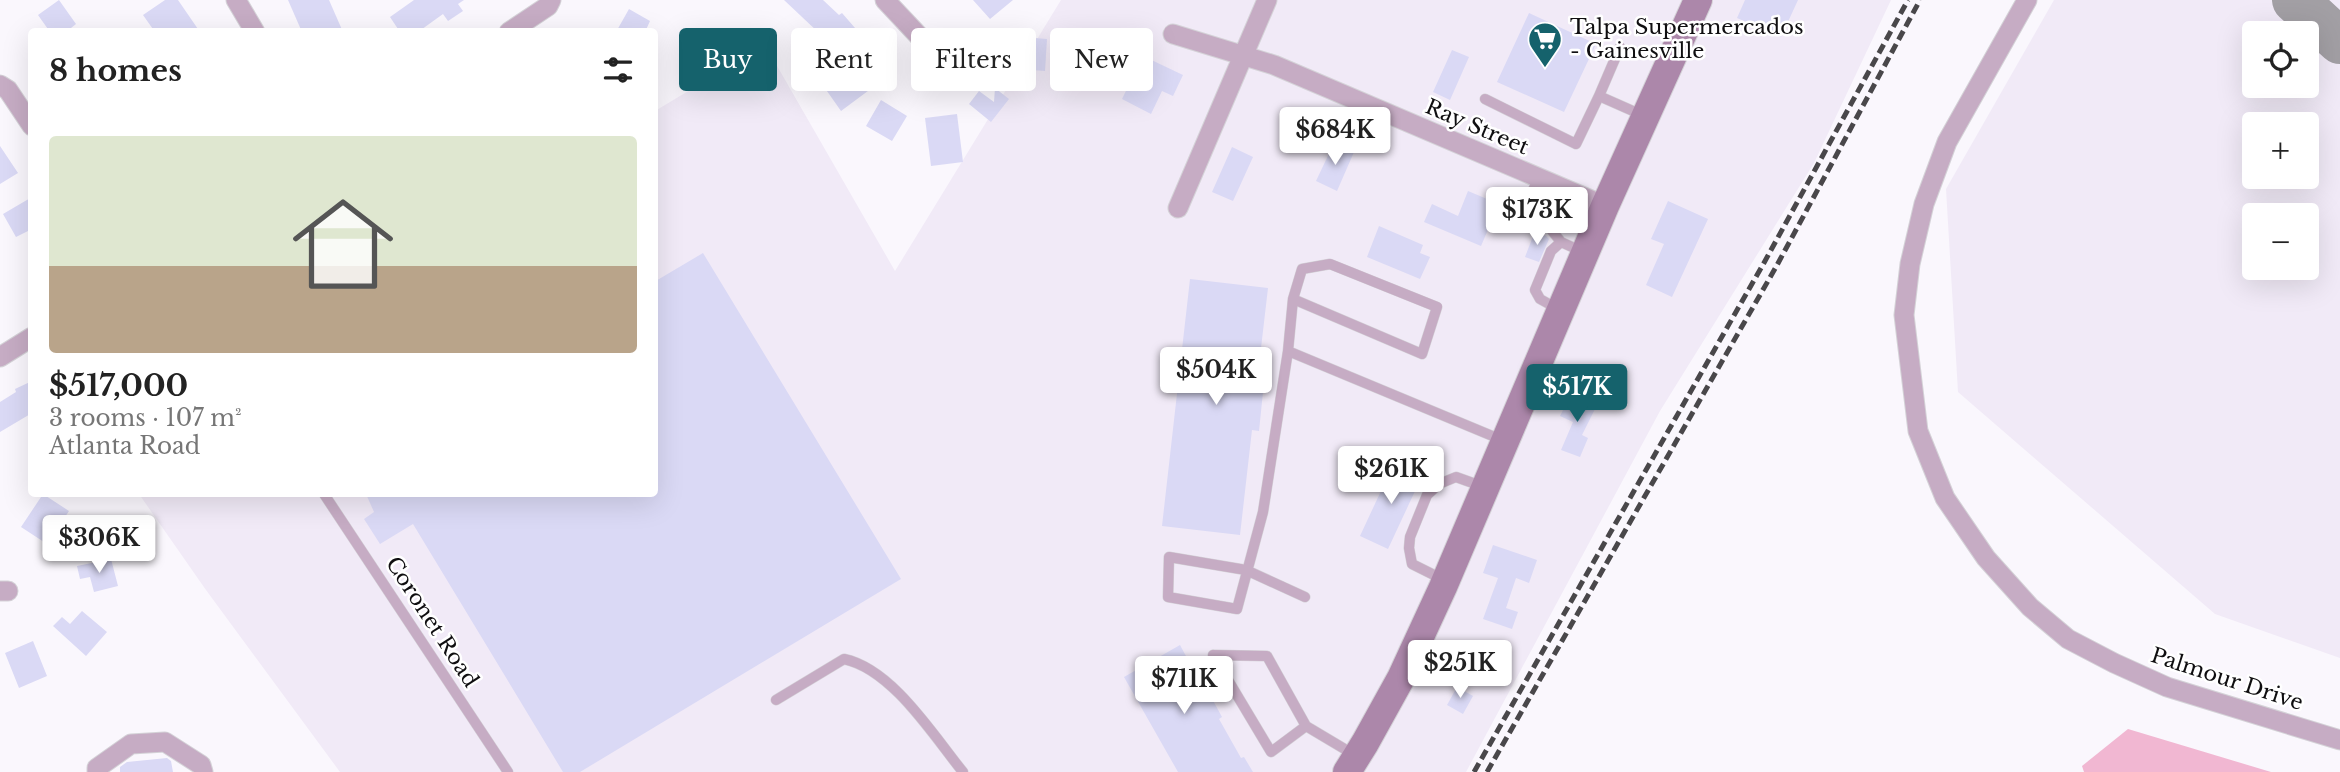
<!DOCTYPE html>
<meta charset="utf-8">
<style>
body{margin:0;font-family:"Libre Baskerville",serif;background:#f2f2f2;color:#222;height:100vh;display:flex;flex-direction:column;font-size:26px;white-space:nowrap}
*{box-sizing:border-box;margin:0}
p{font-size:23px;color:#767676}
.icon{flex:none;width:38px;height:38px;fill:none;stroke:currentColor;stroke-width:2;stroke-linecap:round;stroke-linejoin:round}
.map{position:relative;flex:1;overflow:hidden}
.panel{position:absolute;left:28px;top:28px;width:630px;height:469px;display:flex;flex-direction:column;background:#fff;border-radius:7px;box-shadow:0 7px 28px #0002}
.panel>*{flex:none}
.top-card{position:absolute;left:679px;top:28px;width:665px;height:63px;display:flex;gap:14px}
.tools{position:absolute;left:2242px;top:21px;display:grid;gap:14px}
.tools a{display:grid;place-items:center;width:77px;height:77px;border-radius:7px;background:#fff;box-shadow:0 7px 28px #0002;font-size:35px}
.price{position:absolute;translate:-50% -60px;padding:0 16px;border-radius:7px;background:#fff;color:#222;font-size:23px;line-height:46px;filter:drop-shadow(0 2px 4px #0008)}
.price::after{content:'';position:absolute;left:50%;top:42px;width:21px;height:16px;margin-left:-10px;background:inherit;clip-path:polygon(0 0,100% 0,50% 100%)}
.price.active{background:#15626c;color:#fff}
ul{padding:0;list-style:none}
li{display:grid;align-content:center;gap:14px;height:371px;padding:0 21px}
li+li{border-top:2px solid #e0e0e0}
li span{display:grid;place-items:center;height:217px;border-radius:7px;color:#555}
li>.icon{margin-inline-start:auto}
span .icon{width:126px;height:126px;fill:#fffc;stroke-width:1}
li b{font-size:30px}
h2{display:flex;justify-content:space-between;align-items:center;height:84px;padding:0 21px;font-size:30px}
.pill{padding:0 24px;border-radius:7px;background:#fff;box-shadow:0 7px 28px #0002;font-size:24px;line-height:63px}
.pill.active{background:#15626c;color:#fff}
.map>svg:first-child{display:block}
.built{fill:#f1eaf7;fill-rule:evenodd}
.green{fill:#f1b7d2}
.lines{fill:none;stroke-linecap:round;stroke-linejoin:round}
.taxiway{stroke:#a29fa4;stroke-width:46}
.building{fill:#dad9f5}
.service-casing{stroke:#d4d2d7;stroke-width:11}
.minor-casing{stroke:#d4d2d7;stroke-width:21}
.secondary-casing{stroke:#d4d2d7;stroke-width:30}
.service{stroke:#c6acc4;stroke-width:10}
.minor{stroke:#c6acc4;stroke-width:19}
.secondary{stroke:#ac87aa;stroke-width:28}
.rail{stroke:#49474a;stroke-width:5;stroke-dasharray:10 5;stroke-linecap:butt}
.labels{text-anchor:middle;stroke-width:5;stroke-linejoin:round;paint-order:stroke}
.poi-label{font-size:21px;fill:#0f0e10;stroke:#fff;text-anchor:start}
.street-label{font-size:21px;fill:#0f0e10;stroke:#fff}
</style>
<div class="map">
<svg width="2340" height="772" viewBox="0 0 2340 772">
<rect width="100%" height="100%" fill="#faf7fd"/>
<path class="built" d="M 1061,0 L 1891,0 L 1814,163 L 1660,411 L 1466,772 L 340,772 L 206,590 L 139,494 L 654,494 L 655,111 L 765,45 L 895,271 Z
M 2054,0 L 2340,0 L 2340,658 L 2215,614 L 1958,392 L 1946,189 ZM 2254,33 L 2306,33 L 2306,86 L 2254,86 ZM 2254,124 L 2306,124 L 2306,177 L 2254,177 ZM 2254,215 L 2306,215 L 2306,268 L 2254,268 Z"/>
<path class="green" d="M 2128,729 L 2271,772 L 2084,772 L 2082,766 Z"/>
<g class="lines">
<path class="taxiway" d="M 2295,0 L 2340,41"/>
</g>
<path class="building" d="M 59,0 L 76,24 L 66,32 L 50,32 L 38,15 Z
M 165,0 L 178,0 L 200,32 L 155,32 L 143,15 Z
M 288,0 L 329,0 L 343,32 L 302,32 Z
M 414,0 L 464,0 L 458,4 L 463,11 L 448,21 L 443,14 L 418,32 L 400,32 L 390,17 Z
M 784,0 L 823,0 L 839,15 L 842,13 L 862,36 L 849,48 L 876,85 L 841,111 L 822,84 L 843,69 L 814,38 L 819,33 Z
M 973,0 L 1013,0 L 990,19 Z
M 1745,0 L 1798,0 L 1781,37 L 1737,18 Z
M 629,9 L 650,21 L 645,32 L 616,32 Z
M 1529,13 L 1596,44 L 1564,112 L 1497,82 Z
M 999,35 L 1047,39 L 1045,71 L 996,67 Z
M 1452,50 L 1469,57 L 1450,100 L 1433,92 Z
M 1143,56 L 1183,75 L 1173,96 L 1162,91 L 1151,114 L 1122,99 Z
M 995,88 L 1009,99 L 991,122 L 969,104 L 979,91 L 994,102 Z
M 881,100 L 907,116 L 892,141 L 866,126 Z
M 957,114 L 963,162 L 931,166 L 925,118 Z
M 1334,143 L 1354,152 L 1337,191 L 1316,181 Z
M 0,146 L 18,173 L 0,184 Z
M 1232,147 L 1253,157 L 1233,201 L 1212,192 Z
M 1468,191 L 1499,204 L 1481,246 L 1424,222 L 1432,204 L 1458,216 Z
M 32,197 L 32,229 L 16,237 L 3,214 Z
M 1668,201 L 1708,219 L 1672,297 L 1646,285 L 1664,244 L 1651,239 Z
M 1379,226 L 1423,245 L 1420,253 L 1430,257 L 1420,279 L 1367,257 Z
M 1535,231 L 1546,236 L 1549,239 L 1539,262 L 1525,257 Z
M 703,253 L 901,579 L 580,772 L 563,772 L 413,524 L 380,544 L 364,519 L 374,512 L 366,494 L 654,494 L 654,282 Z
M 1190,279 L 1268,288 L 1256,391 L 1263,392 L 1259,431 L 1252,430 L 1240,535 L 1162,526 Z
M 32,381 L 32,413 L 0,432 L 0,402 L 16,392 L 15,389 Z
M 1571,394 L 1596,407 L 1582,435 L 1588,438 L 1580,457 L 1561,450 L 1573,422 L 1560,416 Z
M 1394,463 L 1422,476 L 1388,549 L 1360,536 Z
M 43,494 L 69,511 L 47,544 L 21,527 Z
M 1493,545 L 1537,560 L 1529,583 L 1516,578 L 1506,608 L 1518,612 L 1512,629 L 1483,619 L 1498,578 L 1483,573 Z
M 111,559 L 118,586 L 94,592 L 90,577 L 80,579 L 77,566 Z
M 82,611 L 107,632 L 86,656 L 53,626 L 62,617 L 70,624 Z
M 33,641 L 47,676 L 19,688 L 5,653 Z
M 1180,645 L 1187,658 L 1185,659 L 1207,697 L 1210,695 L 1222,717 L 1219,719 L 1241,758 L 1244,757 L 1253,772 L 1178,772 L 1124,677 Z
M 1457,687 L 1473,696 L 1463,714 L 1447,705 Z
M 167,758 L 171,761 L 173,772 L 120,772 L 120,767 L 127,762 Z"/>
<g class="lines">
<g class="service-casing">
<path id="service" d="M 1599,96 L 1620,47
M 1485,99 L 1576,144 L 1599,96 L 1642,115
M 1539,178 L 1532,192 L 1530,200 L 1534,208 L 1561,242 L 1583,252
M 1558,309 L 1540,299 L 1535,290 L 1551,251 L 1561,242
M 1288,351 L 1293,299 L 1302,269 L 1330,264 L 1437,307 L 1422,354 L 1293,299
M 324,494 L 508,772
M 1442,579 L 1412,564 L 1409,548 L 1410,537 L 1427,495 L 1439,484 L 1456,477 L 1484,487
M 1305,597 L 1246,570 L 1169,557 L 1168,597 L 1237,609 L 1263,512 L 1288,351 L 1502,440
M 1213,655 L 1267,656 L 1306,726 L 1353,754
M 1213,655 L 1271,752 L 1306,726
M 776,700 L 844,659 C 892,669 933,735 963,772"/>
</g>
<g class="minor-casing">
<path id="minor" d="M 236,0 L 255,32
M 885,0 L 932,50
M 2027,0 L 1947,142 L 1924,204 L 1910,264 L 1904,315 L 1918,431 L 1945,498 L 1986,558 L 2030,607 L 2068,639 L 2114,663 L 2167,687 L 2340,740
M 509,32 L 548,6 L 551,0
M 1173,34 L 1274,65 L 1605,206
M 0,85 L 8,90 L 32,126
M 1178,208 L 1267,0
M 0,357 L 32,337
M 0,591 L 8,591
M 97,772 L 97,768 L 131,744 L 165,742 L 201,765 L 203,772"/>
</g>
<g class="secondary-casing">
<path id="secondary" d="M 1347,772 L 1365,743 L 1401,678 L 1443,587 L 1605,206 L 1698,0"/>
</g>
<use href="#service" class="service"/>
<use href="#minor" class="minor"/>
<use href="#secondary" class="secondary"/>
<path class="rail" d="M 1474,772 L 1765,261 L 1908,0
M 1487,772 L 1776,267 L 1920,0"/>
</g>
<defs>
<g id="supermarket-pin" transform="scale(1.75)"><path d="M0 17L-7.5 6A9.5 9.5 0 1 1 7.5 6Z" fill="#15626c" stroke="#fff"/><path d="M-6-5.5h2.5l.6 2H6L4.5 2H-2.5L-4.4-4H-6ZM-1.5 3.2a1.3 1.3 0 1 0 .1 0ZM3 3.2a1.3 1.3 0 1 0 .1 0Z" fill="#fff"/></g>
</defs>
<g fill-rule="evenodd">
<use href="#supermarket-pin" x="1545" y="39"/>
</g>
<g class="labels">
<g class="poi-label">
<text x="1570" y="34">Talpa Supermercados<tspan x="1570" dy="24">- Gainesville</tspan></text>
</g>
<g class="street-label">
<text transform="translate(1477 127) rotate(23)" y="7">Ray Street</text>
<text transform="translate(432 622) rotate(57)" y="7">Coronet Road</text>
<text transform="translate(2227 679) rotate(18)" y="7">Palmour Drive</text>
</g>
</g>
</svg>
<div class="tools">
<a><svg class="icon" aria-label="locate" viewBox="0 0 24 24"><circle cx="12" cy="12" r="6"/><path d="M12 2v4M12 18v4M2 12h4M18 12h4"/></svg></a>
<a>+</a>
<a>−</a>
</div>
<b class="price" style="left:1335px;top:167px">$684K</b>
<b class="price" style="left:1537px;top:247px">$173K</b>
<b class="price" style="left:1216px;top:407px">$504K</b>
<b class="price active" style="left:1577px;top:424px">$517K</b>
<b class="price" style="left:1391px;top:506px">$261K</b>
<b class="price" style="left:99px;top:575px">$306K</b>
<b class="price" style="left:1460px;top:700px">$251K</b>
<b class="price" style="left:1184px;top:716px">$711K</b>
<div class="top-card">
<a class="pill active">Buy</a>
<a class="pill">Rent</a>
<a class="pill">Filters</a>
<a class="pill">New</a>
</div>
<section class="panel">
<h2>8 homes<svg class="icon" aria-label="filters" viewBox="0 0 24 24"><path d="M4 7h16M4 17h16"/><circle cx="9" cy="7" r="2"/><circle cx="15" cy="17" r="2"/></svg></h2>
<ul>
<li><span style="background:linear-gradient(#dfe7d0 60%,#b9a48a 0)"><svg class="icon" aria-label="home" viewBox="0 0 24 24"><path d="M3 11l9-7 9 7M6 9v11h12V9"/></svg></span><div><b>$517,000</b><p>3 rooms · 107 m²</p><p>Atlanta Road</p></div></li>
</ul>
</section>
</div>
